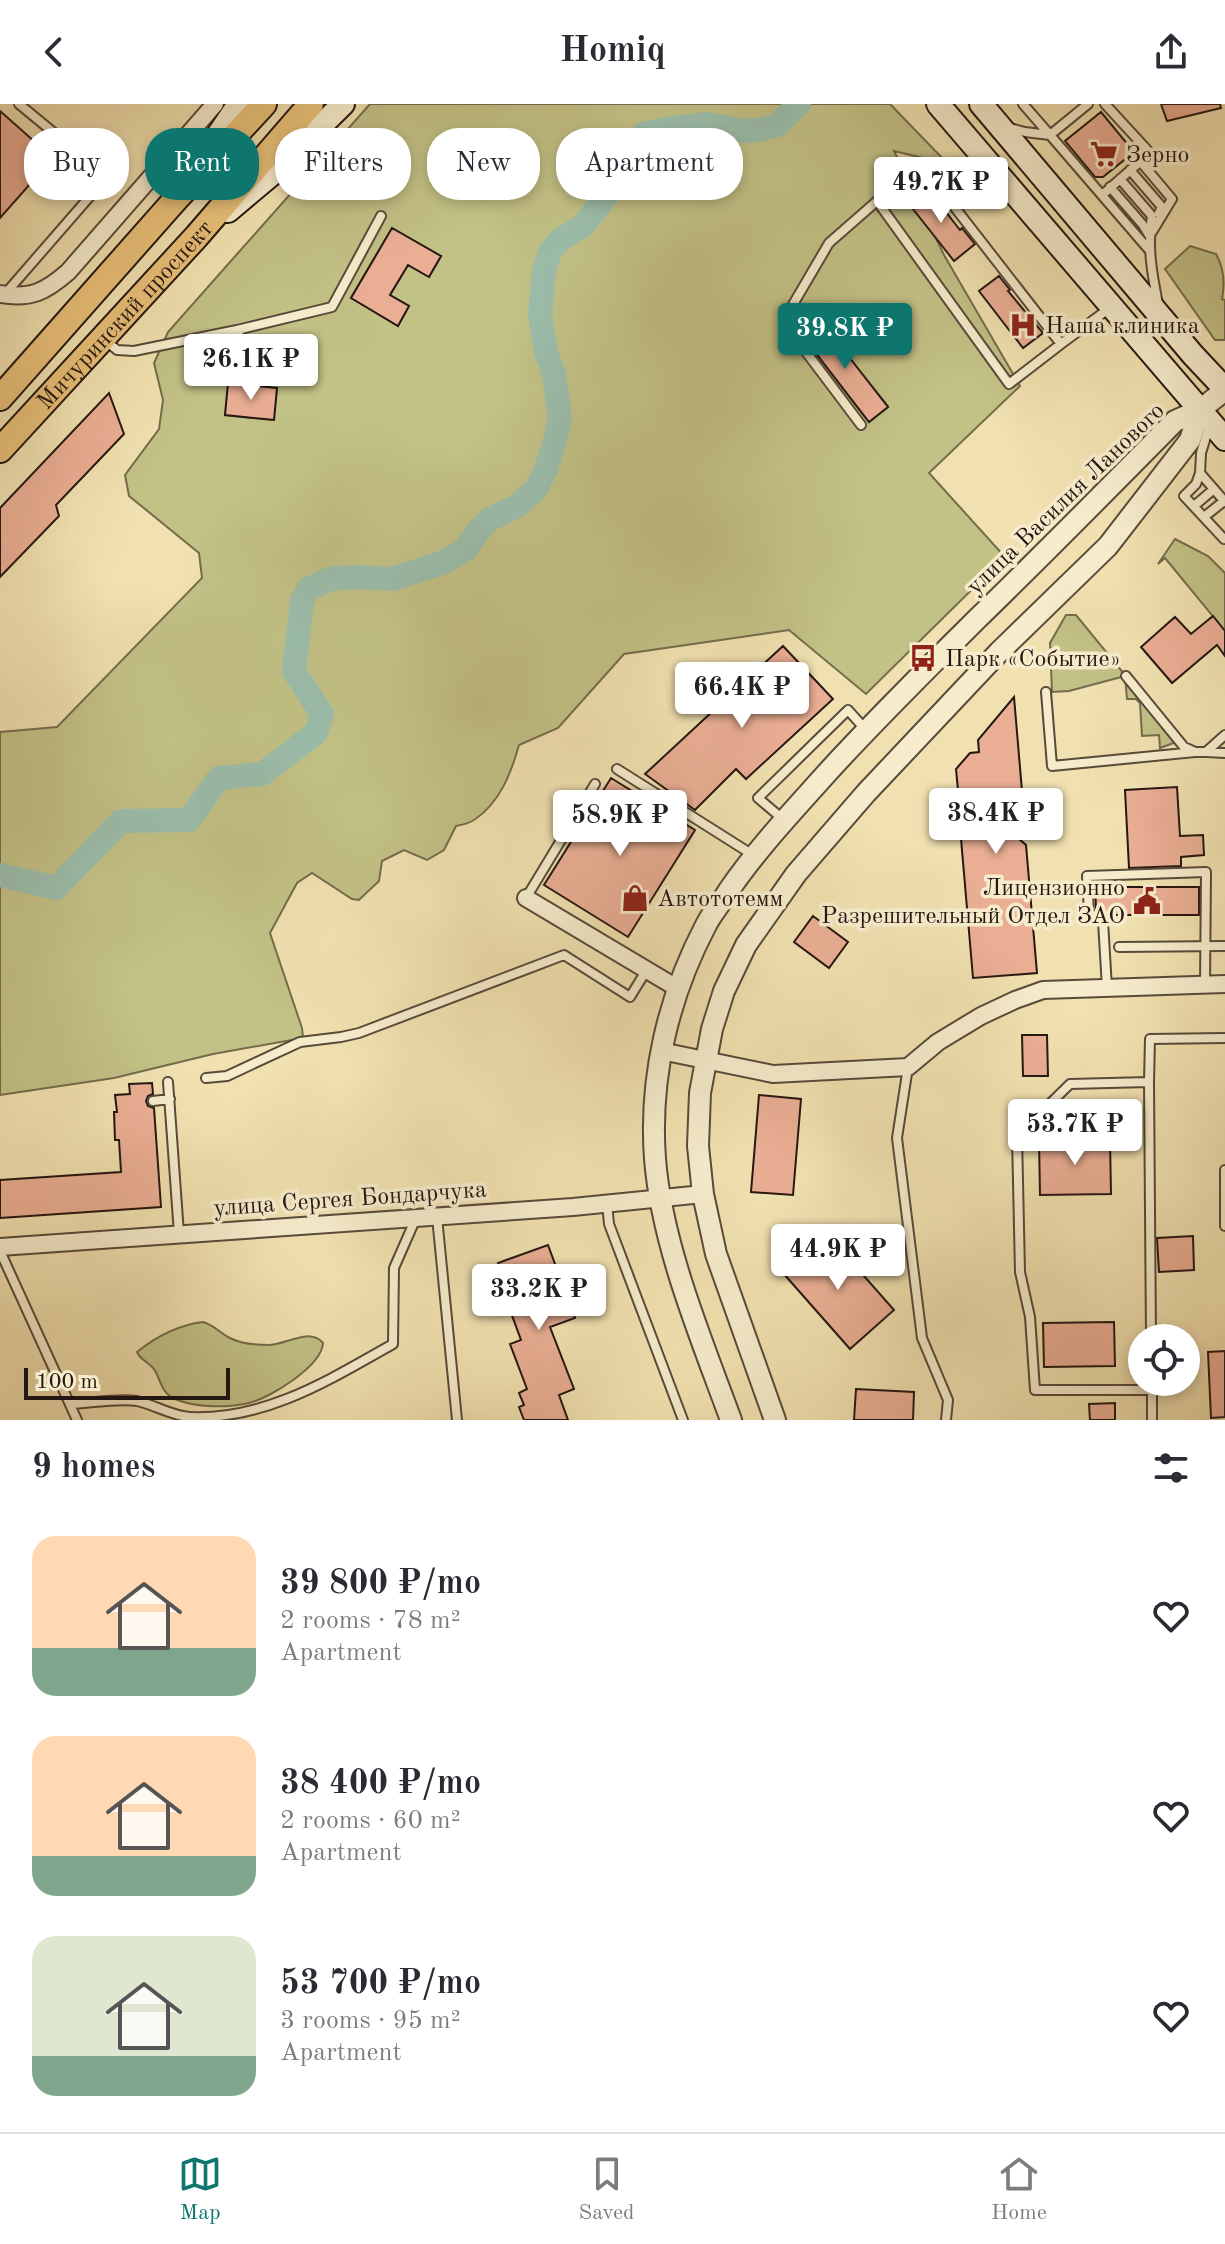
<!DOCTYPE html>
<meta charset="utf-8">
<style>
body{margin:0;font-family:"Old Standard TT",serif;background:#f2f2f3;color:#2b2b33;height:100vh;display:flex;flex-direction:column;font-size:30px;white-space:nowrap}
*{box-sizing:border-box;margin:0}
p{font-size:26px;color:#7c7c81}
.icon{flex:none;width:44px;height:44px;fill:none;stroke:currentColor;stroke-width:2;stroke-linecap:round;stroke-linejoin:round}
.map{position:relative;height:1316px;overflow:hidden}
.drawer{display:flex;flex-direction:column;background:#fff;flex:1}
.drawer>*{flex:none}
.guide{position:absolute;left:24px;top:24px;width:800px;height:72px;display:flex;gap:16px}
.tools{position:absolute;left:1128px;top:1220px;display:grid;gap:16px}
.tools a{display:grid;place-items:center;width:72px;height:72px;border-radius:50%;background:#fff;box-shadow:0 4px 12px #0003;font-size:40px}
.scale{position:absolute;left:24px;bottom:20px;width:206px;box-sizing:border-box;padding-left:8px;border:4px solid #251712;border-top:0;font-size:22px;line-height:28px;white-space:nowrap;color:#251712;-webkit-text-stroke:6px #f6eccc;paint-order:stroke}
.price{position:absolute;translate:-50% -68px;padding:0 18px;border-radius:8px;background:#fff;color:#222;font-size:26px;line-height:52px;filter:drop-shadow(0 2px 4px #0008)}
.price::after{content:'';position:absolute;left:50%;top:48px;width:24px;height:18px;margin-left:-12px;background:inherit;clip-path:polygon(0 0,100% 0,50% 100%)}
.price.active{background:#0f766e;color:#fff}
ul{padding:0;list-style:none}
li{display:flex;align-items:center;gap:24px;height:200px;padding:0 32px}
li span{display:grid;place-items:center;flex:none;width:224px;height:160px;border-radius:24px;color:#555}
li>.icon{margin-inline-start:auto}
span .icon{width:96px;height:96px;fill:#fffc;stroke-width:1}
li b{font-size:34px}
h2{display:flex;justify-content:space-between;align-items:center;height:96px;padding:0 32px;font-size:34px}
.tag{padding:0 28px;border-radius:32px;background:#fff;box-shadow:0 4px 12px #0003;font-size:28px;line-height:72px}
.tag.active{background:#0f766e;color:#fff}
header{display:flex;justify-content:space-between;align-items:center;height:104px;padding:0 32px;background:#fff;font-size:36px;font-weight:700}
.tab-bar{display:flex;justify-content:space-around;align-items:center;height:112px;border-top:2px solid #e1e1e2;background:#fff;font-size:22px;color:#7c7c81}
.tab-bar a{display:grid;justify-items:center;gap:4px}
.tab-bar .active{color:#0f766e}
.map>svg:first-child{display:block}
.green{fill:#c2c186;stroke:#746c4c;stroke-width:2;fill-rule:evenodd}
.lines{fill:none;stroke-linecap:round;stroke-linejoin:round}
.river{stroke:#9bbeac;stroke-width:24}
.building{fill:#eaae94;stroke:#251712;stroke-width:2}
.service-casing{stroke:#584a3a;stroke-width:12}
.minor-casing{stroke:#584a3a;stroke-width:20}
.tertiary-casing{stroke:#584a3a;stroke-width:24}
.secondary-casing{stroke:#251712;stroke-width:26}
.primary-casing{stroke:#251712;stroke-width:28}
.service{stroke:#f6eccc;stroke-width:8}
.minor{stroke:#f6eccc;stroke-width:16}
.tertiary{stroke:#f6eccc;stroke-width:20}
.secondary{stroke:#f6eccc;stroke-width:22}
.primary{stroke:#e8c078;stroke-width:24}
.labels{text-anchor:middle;stroke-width:7;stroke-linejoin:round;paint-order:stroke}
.poi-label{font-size:24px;fill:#251712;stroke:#f6eccc;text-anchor:start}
.street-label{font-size:24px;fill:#251712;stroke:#f6eccc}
</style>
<header><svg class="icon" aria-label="back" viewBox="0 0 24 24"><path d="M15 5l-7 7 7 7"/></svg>Homiq<svg class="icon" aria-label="share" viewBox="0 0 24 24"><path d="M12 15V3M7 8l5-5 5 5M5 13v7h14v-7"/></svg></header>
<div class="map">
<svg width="1225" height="1316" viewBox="0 0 1225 1316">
<rect width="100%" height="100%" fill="#f1e1b0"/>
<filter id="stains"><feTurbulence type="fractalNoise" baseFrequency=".0025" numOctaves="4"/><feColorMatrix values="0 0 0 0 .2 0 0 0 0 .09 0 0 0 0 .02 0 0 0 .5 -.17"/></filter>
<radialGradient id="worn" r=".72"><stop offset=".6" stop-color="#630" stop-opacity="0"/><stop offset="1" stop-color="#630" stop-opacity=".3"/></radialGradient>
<path class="green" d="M 370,0 L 890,0 L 948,60 L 894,47 L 944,151 L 1020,282 L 929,369 L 1005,453 L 866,590 L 789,526 L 624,550 L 558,624 L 519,641 C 511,669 500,699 474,716 C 469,719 462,721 456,722 L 444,746 L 427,756 L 404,746 L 382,757 L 379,777 L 359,796 L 352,795 L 312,769 L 297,779 L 270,829 L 302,924 L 303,934 L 213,950 L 114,974 L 0,991 L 0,628 L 57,623 L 202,474 L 199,449 L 129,392 L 125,371 L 159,325 L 163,296 L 154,259 L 168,228 ZM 392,124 L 441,152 L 429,173 L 408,161 L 390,191 L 409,202 L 398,221 L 351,194 ZM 820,217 L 888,302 L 869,318 L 801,232 ZM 229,279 L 277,285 L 273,316 L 225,311 Z
M 1190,142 L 1216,150 C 1224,164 1225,180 1222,195 L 1225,196 L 1225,236 L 1215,236 L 1165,165 Z
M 1175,435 L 1208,452 L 1225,469 L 1225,527 L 1165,454 L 1158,460 Z
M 1066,511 L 1076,511 L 1179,637 L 1160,644 L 1159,631 L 1142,632 L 1140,599 L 1136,595 L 1127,595 L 1125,572 L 1069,587 L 1052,588 L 1050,539 Z
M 203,1218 C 214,1221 220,1229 230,1234 C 241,1240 256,1241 268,1241 C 286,1241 309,1223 323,1239 C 322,1262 270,1294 249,1299 C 227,1304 196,1304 175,1295 C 161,1289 161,1276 154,1265 C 149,1258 141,1257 137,1248 C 157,1232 178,1221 203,1218 Z"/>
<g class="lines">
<path class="river" d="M 0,771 L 56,784 L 121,717 L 189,716 L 219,674 L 262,670 L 316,629 L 322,610 L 294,567 L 302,497 L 308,485 L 330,475 L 355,473 L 393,475 L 444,458 L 465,446 L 479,426 L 490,415 L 517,402 L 536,385 L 546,365 L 553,344 L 560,315 L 554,270 L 546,248 L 540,210 L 544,167 L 551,146 L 561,135 L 583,122 L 620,74 L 628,47 L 636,37 L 645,29 L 672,24 L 708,20 L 745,27 L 759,26 L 777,21 L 799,0"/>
</g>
<path class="building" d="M 1161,0 L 1220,0 L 1221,4 L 1167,17 Z
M 0,7 L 53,54 L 0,114 Z
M 1101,8 L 1134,48 L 1103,73 L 1095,73 L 1065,37 Z
M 930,83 L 941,98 L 939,99 L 960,126 L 962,124 L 975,140 L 954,157 L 909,100 Z
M 392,124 L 441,152 L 429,173 L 408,161 L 390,191 L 409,202 L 398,222 L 351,194 Z
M 999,172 L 1010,186 L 1008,187 L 1043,229 L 1023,244 L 979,187 Z
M 820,216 L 888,303 L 869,318 L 802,231 Z
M 228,279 L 277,284 L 274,316 L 225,311 Z
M 109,289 L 124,330 L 56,401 L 59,412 L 0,473 L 0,404 Z
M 1213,512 L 1225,527 L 1225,552 L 1217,541 L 1172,579 L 1141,543 L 1175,513 L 1191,530 Z
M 783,542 L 833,595 L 746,675 L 736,665 L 695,706 L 645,670 Z
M 1014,593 L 1022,687 L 997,715 L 1026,741 L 1037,869 L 973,874 L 958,700 L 966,692 L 958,686 L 956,665 L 970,649 L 979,648 L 978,636 Z
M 611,674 L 695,726 L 628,833 L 544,781 Z
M 1177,683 L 1180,732 L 1203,731 L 1204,751 L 1181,753 L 1181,762 L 1129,764 L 1125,686 Z
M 1095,783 L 1199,783 L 1199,811 L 1107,811 L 1096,805 Z
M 813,812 L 848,838 L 829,864 L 794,838 Z
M 1022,931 L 1047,931 L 1048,972 L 1023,972 Z
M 152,979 L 153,990 L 148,992 L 146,997 L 148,1002 L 154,1004 L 161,1103 L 0,1114 L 0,1076 L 121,1068 L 119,1036 L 115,1036 L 114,1008 L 117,1008 L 115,991 L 130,990 L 129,980 Z
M 759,991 L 801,995 L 793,1091 L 751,1088 Z
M 1110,1035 L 1111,1090 L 1040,1091 L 1039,1036 Z
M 827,1130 L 894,1206 L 850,1245 L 783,1169 Z
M 1193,1132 L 1194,1166 L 1159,1168 L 1157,1134 Z
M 548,1141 L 575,1214 L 550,1223 L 574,1285 L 559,1291 L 568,1316 L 524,1316 L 519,1303 L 524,1301 L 519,1289 L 527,1285 L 510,1240 L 521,1236 L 507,1198 L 512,1197 L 498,1159 Z
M 1114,1218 L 1115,1262 L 1044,1263 L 1043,1219 Z
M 1225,1247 L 1225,1313 L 1211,1314 L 1208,1248 Z
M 856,1285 L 914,1288 L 913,1316 L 854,1316 Z
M 1115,1299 L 1115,1316 L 1090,1316 L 1089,1300 Z"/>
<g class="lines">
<g class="service-casing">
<path id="service" d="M 1023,0 L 1050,31 L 1088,0
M 1010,24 L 1025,28 L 1050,31 L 1150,147
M 1140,57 L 1172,95 L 1152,128
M 1130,66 L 1162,103 L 1159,109
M 1120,75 L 1152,112 C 1147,142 1152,170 1158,200
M 1110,83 L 1143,121 L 1149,131
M 1102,91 L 1150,49 L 1105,0
M 877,97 L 1009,280 L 1061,240
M 5,190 L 105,75 L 76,47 L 19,0
M 237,226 L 254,269
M 105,236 L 117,246 L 134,247 L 237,226 L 332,203 L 381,112
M 861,321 L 791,228 L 788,209 L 829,139 L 877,97 L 909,63 L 917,62 L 928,69 L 1061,240 L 1111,203
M 1209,323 L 1201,349 L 1200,369 L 1225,398
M 1200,369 L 1196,380 L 1184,392 L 1224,435
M 1194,402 L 1214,385
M 1204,413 L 1224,397
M 1126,572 L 1184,643 L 1195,648 L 1206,648 L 1225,631
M 1046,588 L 1052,662 L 1195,648
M 1206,648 L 1225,649
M 617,665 L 753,751
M 784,716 L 758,694 L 848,606 L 865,625
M 526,794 L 595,680
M 1119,843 L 1225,842
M 1107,884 L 1103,817 L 1089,809 L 1087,772 L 1206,768 L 1205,881
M 908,963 L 897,1034 L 922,1234 L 948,1296 L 946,1316
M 206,974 L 227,972 L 300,938 L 341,933 L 359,929 L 564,851 L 630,893 L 646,867
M 168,978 L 179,1130
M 1149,978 L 1150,935 L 1225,934
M 153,997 L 170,995
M 1225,1066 L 1225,1122
M 607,1099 L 609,1120 L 683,1316
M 437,1113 L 457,1316
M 0,1147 L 77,1316
M 1151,1234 L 1149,978 L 1070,980 L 1017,1032 L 1020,1168 L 1030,1213 L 1035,1286 L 1152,1286
M 1152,1278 L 1152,1316
M 70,1300 C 90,1299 119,1294 137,1297 C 155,1301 172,1312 190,1313 C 266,1316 329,1276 393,1240 L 394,1164 L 416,1114"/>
</g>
<g class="minor-casing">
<path id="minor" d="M 0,190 C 31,195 45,188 68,168 L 215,0
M 526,794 L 677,884
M 661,947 L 773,970 L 908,963 L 938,938 L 981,912 L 1015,896 L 1043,886 L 1225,880
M 0,1143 L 573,1103 L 703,1090"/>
</g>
<g class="tertiary-casing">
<path id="tertiary" d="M 731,1316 C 701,1234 662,1142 655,1055 C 649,974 668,893 706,821 C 712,809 722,798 729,786 C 758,744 792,708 826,670 C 875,616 927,565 978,514 C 1045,449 1110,383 1175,317 L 1200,306 L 1225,286
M 775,1316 L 716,1150 L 703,1090 L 698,1042 L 700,989 L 712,925 L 724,887 L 746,841 L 796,770 L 866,689 L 999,548 L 1108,442 L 1190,336 L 1200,306"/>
</g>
<g class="secondary-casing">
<path id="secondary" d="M 938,0 L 1225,335
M 981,0 L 1193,251 L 1225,285
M 195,65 L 239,0
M 228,107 L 272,70 L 343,0"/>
</g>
<g class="primary-casing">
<g id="primary">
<path d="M 0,294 L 176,95 L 264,0"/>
<path id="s1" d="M 0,346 L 196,133 L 311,0"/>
</g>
</g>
<use href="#service" class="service"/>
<use href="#minor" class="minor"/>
<use href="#tertiary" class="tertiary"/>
<use href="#secondary" class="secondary"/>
<use href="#primary" class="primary"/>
</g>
<defs>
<g id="supermarket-bare" transform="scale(2.16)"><path d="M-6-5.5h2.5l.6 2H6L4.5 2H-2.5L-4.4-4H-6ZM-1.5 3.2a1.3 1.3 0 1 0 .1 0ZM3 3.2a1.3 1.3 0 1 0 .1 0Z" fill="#8f2418" stroke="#f6eccc" stroke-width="2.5" paint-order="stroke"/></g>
<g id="hospital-bare" transform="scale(2.16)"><path d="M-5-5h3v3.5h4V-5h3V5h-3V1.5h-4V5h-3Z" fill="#8f2418" stroke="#f6eccc" stroke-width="2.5" paint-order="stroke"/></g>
<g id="bus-bare" transform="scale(2.16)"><path d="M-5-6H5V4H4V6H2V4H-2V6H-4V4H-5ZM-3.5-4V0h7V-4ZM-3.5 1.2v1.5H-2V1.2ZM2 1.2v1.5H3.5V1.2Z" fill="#8f2418" stroke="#f6eccc" stroke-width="2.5" paint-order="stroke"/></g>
<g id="shop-bare" transform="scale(2.16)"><path d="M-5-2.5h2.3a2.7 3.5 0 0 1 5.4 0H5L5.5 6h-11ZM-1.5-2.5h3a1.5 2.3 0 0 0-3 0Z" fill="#8f2418" stroke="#f6eccc" stroke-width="2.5" paint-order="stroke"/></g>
<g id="civic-bare" transform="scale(2.16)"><path d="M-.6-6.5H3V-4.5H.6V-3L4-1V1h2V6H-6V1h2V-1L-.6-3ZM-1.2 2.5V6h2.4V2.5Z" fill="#8f2418" stroke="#f6eccc" stroke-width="2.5" paint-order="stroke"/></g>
</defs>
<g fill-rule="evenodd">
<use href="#supermarket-bare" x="1104" y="50"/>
<use href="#hospital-bare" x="1023" y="221"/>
<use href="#bus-bare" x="923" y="554"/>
<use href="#shop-bare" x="635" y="794"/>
<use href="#civic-bare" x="1147" y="797"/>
</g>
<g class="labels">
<g class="poi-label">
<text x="1126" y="58">Зерно</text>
<text x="1045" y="229">Наша клиника</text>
<text x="945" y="562">Парк «Событие»</text>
<text x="1125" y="791" text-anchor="end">Лицензионно<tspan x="1125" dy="28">Разрешительный Отдел ЗАО</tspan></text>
<text x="657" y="802">Автототемм</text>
</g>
<g class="street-label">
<text dy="8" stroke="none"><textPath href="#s1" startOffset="184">Мичуринский проспект</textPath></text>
<text transform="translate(1065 394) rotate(-44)" y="8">улица Василия Ланового</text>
<text transform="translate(350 1094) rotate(-4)" y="8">улица Сергея Бондарчука</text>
</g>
</g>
<rect width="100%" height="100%" filter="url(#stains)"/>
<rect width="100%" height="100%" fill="url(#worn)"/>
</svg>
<div class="tools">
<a><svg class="icon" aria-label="locate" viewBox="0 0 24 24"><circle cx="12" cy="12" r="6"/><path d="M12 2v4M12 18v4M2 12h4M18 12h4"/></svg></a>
</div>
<div class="scale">100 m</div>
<b class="price" style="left:941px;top:121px">49.7K ₽</b>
<b class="price active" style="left:845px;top:267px">39.8K ₽</b>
<b class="price" style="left:251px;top:298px">26.1K ₽</b>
<b class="price" style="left:742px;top:626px">66.4K ₽</b>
<b class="price" style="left:996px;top:752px">38.4K ₽</b>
<b class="price" style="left:620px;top:754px">58.9K ₽</b>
<b class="price" style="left:1075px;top:1063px">53.7K ₽</b>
<b class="price" style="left:838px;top:1188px">44.9K ₽</b>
<b class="price" style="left:539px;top:1228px">33.2K ₽</b>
<div class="guide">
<a class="tag">Buy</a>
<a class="tag active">Rent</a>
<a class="tag">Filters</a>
<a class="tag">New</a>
<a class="tag">Apartment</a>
</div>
</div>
<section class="drawer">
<h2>9 homes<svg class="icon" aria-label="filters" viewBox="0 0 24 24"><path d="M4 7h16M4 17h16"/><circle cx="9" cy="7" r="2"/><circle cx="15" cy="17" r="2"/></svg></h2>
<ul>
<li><span style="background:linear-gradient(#ffd9b3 70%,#7fa58c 0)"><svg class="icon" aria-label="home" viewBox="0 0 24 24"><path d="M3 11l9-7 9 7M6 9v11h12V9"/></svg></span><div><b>39 800 ₽/mo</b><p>2 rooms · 78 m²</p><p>Apartment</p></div><svg class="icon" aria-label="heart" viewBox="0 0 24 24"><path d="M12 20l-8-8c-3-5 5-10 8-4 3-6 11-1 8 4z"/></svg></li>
<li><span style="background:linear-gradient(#ffd9b3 75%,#7fa58c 0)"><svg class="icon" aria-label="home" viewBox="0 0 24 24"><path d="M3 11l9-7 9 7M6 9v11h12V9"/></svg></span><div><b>38 400 ₽/mo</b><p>2 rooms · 60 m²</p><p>Apartment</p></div><svg class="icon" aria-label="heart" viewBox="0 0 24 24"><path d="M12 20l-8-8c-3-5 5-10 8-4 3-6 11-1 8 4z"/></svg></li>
<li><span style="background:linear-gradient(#dfe7d0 75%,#7fa58c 0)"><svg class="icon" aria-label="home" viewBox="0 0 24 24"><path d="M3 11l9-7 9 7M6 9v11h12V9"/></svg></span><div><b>53 700 ₽/mo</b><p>3 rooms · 95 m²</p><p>Apartment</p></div><svg class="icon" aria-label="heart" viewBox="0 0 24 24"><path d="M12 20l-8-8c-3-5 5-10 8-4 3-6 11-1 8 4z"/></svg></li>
</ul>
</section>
<nav class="tab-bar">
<a class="active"><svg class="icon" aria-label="map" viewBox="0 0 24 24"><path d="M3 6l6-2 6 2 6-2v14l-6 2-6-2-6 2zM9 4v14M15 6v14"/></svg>Map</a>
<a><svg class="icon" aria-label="saved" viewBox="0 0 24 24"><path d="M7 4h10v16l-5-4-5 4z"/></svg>Saved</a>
<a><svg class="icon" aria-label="home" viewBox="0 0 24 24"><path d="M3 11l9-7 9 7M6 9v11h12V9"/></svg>Home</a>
</nav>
